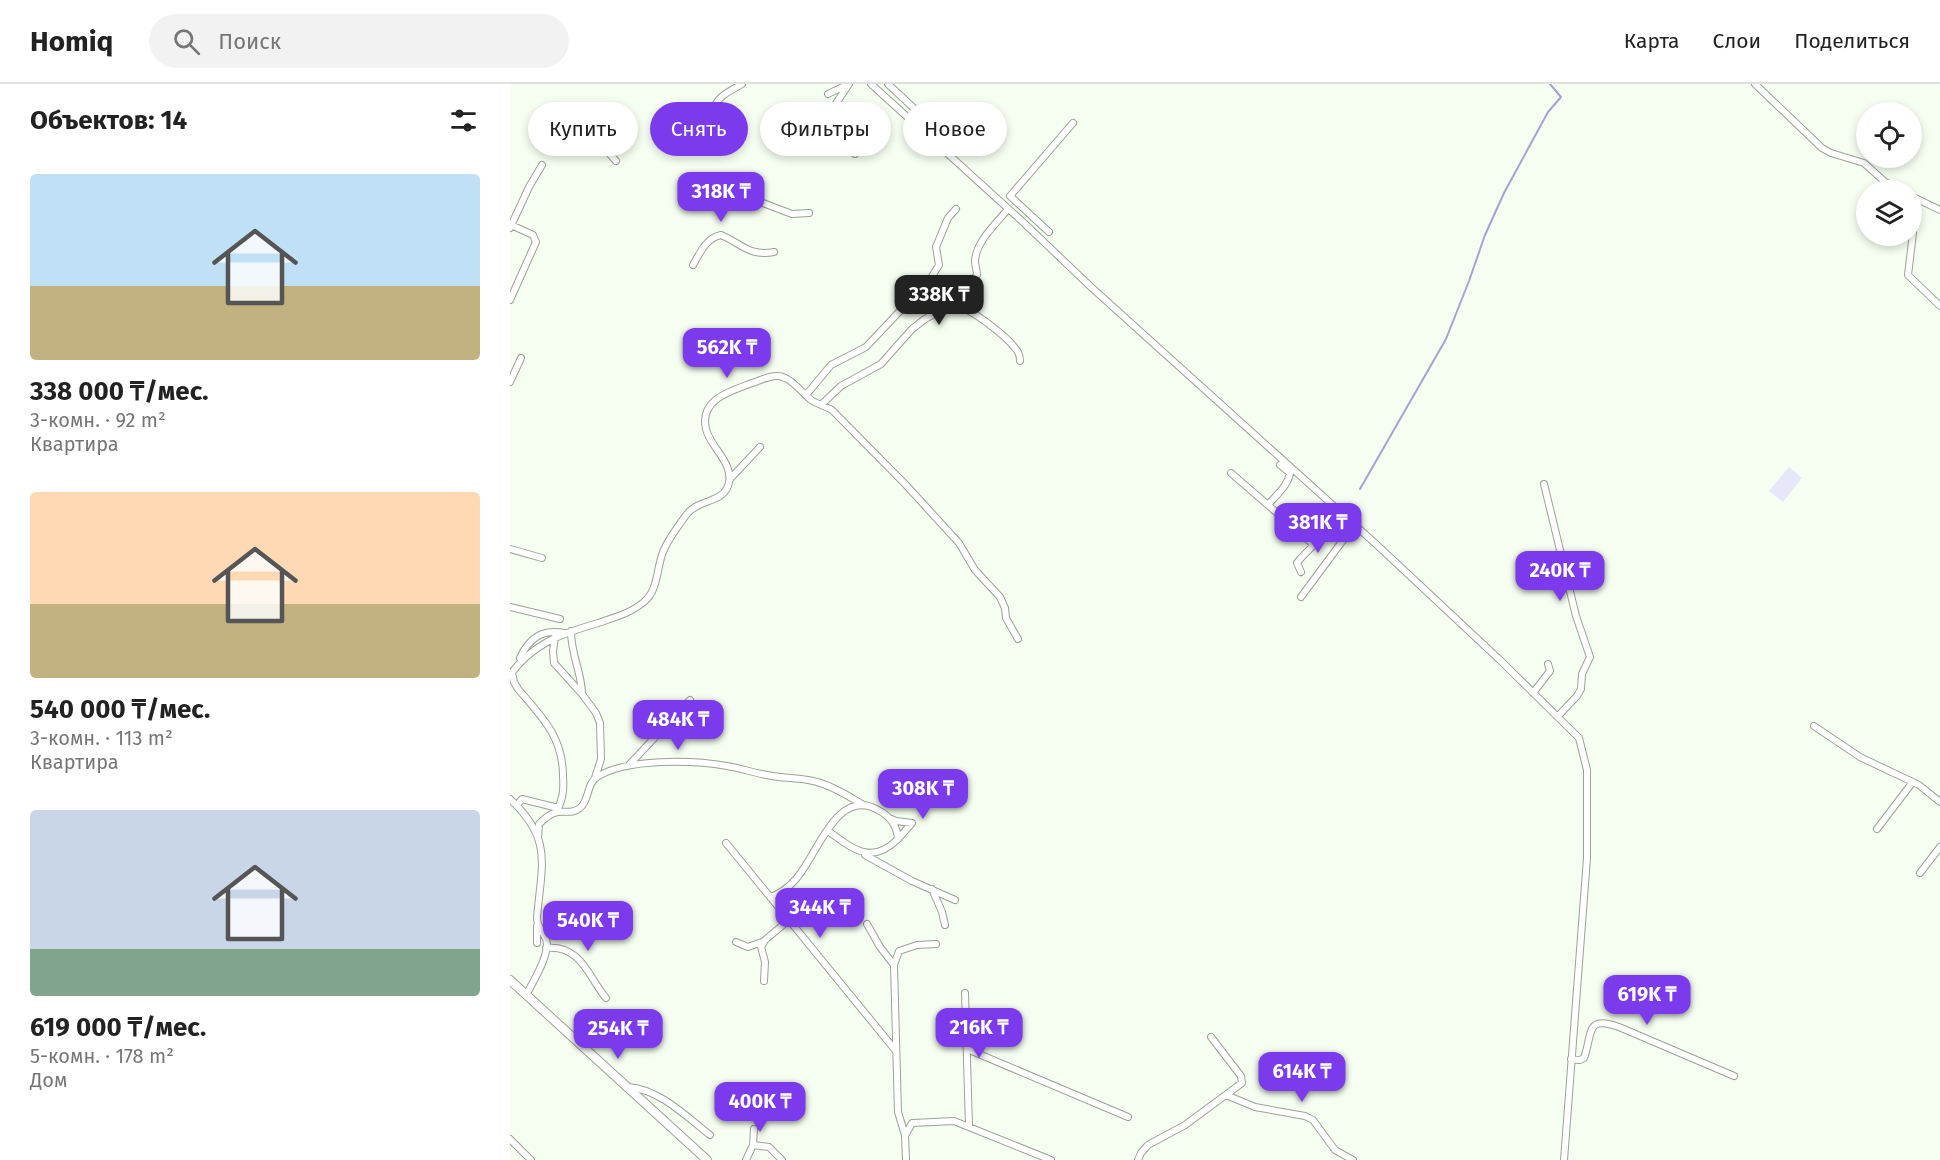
<!DOCTYPE html>
<html lang="ru">
<meta charset="utf-8">
<style>
body{margin:0;font-family:"Fira Sans",sans-serif;background:#f2f2f2;color:#222;height:100vh;display:flex;flex-direction:column;font-size:22px;white-space:nowrap}
*{box-sizing:border-box;margin:0}
p{font-size:20px;color:#767676}
.icon{flex:none;width:33px;height:33px;fill:none;stroke:currentColor;stroke-width:2;stroke-linecap:round;stroke-linejoin:round}
.map{position:relative;flex:1;overflow:hidden}
.details{display:flex;flex-direction:column;background:#fff;width:510px}
.details>*{flex:none}
.guide{position:absolute;left:18px;top:18px;width:570px;height:54px;display:flex;gap:12px}
.tools{position:absolute;left:1346px;top:18px;display:grid;gap:12px}
.tools a{display:grid;place-items:center;width:66px;height:66px;border-radius:50%;background:#fff;box-shadow:0 3px 9px #0003;font-size:30px}
.price{position:absolute;translate:-50% -51px;padding:0 14px;border-radius:12px;background:#7c3aed;color:#fff;font-size:20px;line-height:39px;filter:drop-shadow(0 2px 3px #0008)}
.price::after{content:'';position:absolute;left:50%;top:36px;width:18px;height:14px;margin-left:-9px;background:inherit;clip-path:polygon(0 0,100% 0,50% 100%)}
.price.active{background:#222;color:#fff}
ul{padding:0;list-style:none}
li{display:grid;align-content:center;gap:12px;height:318px;padding:0 30px}
li span{display:grid;place-items:center;height:186px;border-radius:6px;color:#555}
li>.icon{margin-inline-start:auto}
span .icon{width:108px;height:108px;fill:#fffc;stroke-width:1}
li b{font-size:26px}
h2{display:flex;justify-content:space-between;align-items:center;height:72px;padding:0 30px;font-size:26px}
.chip{padding:0 21px;border-radius:27px;background:#fff;box-shadow:0 3px 9px #0003;font-size:21px;line-height:54px}
.chip.active{background:#7c3aed;color:#fff}
header{display:flex;align-items:center;gap:36px;box-sizing:border-box;height:84px;padding:0 30px;background:#fff;border-bottom:2px solid #e0e0e0}
header strong{font-size:28px}
nav{display:flex;gap:33px;margin-inline-start:auto;font-size:21px}
.search{width:420px;height:54px;background:#f2f2f2;display:flex;align-items:center;gap:15px;box-sizing:border-box;padding:0 21px;border-radius:33px;color:#767676;font-size:22px}
main{display:flex;flex:1;min-height:0}
.map>svg:first-child{display:block}
.green{fill:#e6e7f9}
.lines{fill:none;stroke-linecap:round;stroke-linejoin:round}
.stream{stroke:#a3a5d0;stroke-width:2}
.minor-casing{stroke:#99a394;stroke-width:8}
.secondary-casing{stroke:#99a394;stroke-width:10}
.minor{stroke:#fff;stroke-width:6}
.secondary{stroke:#fff;stroke-width:8}
</style>
<header>
<strong>Homiq</strong>
<div class="search"><svg class="icon" aria-label="search" viewBox="0 0 24 24"><circle cx="10" cy="10" r="6"/><path d="M15 15l6 6"/></svg>Поиск</div>
<nav><a>Карта</a><a>Слои</a><a>Поделиться</a></nav>
</header>
<main>
<section class="details">
<h2>Объектов: 14<svg class="icon" aria-label="filters" viewBox="0 0 24 24"><path d="M4 7h16M4 17h16"/><circle cx="9" cy="7" r="2"/><circle cx="15" cy="17" r="2"/></svg></h2>
<ul>
<li><span style="background:linear-gradient(#bfe0f5 60%,#c2b280 0)"><svg class="icon" aria-label="home" viewBox="0 0 24 24"><path d="M3 11l9-7 9 7M6 9v11h12V9"/></svg></span><div><b>338 000 ₸/мес.</b><p>3-комн. · 92 m²</p><p>Квартира</p></div></li>
<li><span style="background:linear-gradient(#ffd9b3 60%,#c2b280 0)"><svg class="icon" aria-label="home" viewBox="0 0 24 24"><path d="M3 11l9-7 9 7M6 9v11h12V9"/></svg></span><div><b>540 000 ₸/мес.</b><p>3-комн. · 113 m²</p><p>Квартира</p></div></li>
<li><span style="background:linear-gradient(#c9d6e8 75%,#7fa58c 0)"><svg class="icon" aria-label="home" viewBox="0 0 24 24"><path d="M3 11l9-7 9 7M6 9v11h12V9"/></svg></span><div><b>619 000 ₸/мес.</b><p>5-комн. · 178 m²</p><p>Дом</p></div></li>
</ul>
</section>
<div class="map">
<svg width="1430" height="1076" viewBox="0 0 1430 1076">
<rect width="100%" height="100%" fill="#f6fef1"/>
<path class="green" d="M 1279,383 L 1292,394 L 1273,418 L 1259,407 Z"/>
<g class="lines">
<path class="stream" d="M 850,405 L 936,255 L 959,197 L 975,151 L 994,109 L 1038,28 L 1051,13 L 1040,0"/>
<g class="minor-casing">
<path id="minor" d="M 361,0 L 514,139 L 581,203 L 867,461 L 991,577 L 1069,654 L 1077,686 L 1077,774 L 1054,1076
M 378,0 L 440,58 L 453,60 L 461,56
M 1245,0 L 1312,64 L 1321,69 L 1354,79 L 1375,98 L 1391,106
M 318,10 L 337,1
M 325,21 L 339,0
M 204,23 C 210,10 221,7 232,0
M 98,68 L 106,77
M 345,70 L 353,38 L 355,24
M 1401,112 L 1430,126
M 245,116 L 282,130 L 299,129
M 1401,136 L 1403,149 L 1398,191 L 1430,222
M 0,144 L 19,103 L 32,81
M 539,148 L 500,112 L 563,39
M 183,181 C 190,169 196,154 211,151 C 231,159 239,173 264,168
M 0,216 L 26,158 L 23,151 L 1,141
M 437,223 C 438,223 444,221 446,222 C 461,224 496,252 505,264 C 509,268 510,272 510,277
M 0,298 L 11,274
M 296,311 L 321,281 L 356,263 L 421,194 L 429,181 L 426,163 L 438,134 L 446,125
M 312,320 L 331,302 L 371,280 L 402,245 L 415,235 L 437,223 L 467,191 C 467,186 465,182 465,177 C 466,157 487,139 498,125
M 721,389 L 804,461
M 220,395 L 250,363
M 1034,400 L 1066,532 L 1080,573 L 1072,590 L 1071,605 L 1067,612 L 1048,632
M 758,421 C 766,411 778,402 780,389 L 770,381
M 0,465 L 32,474
M 791,488 L 787,479 L 790,475 L 833,431
M 791,513 L 845,440
M 0,523 L 50,535
M 61,547 C 61,571 71,586 72,609
M 45,553 L 43,567 L 44,579 L 72,610 L 86,629 L 90,639 L 91,675 L 85,694
M 10,574 C 19,554 32,545 54,549
M 2,589 L 4,598 L 8,605 C 32,633 53,653 53,692 C 54,706 53,716 46,728
M 0,591 C 23,559 51,550 88,539 C 105,533 123,529 137,515 C 148,503 147,483 153,468 C 158,455 169,441 177,430 C 188,415 216,419 219,398 C 223,378 200,363 196,345 C 189,315 221,307 242,299 C 250,297 259,291 268,292 C 281,293 291,308 301,316 C 307,320 315,322 322,326 L 396,401 L 449,459 L 465,486 L 490,513 L 495,524 L 496,534 L 508,555
M 1023,609 L 1040,587 L 1038,580
M 1304,642 L 1350,673 L 1409,701 L 1430,718
M 118,682 L 180,616
M 0,715 C 44,756 31,782 27,834 C 27,843 33,848 36,855 C 41,869 23,898 16,911
M 7,721 L 12,715 L 48,724
M 379,734 L 386,737 L 402,739 L 388,755
M 1367,745 L 1402,699
M 28,754 L 29,740 C 34,735 40,729 48,728 C 55,727 63,730 70,724 C 80,716 76,700 87,693 C 117,674 183,676 217,682 C 230,684 244,689 257,691 C 274,695 291,693 307,698 C 323,702 338,712 352,720
M 216,759 L 386,967
M 355,771 L 402,797 L 445,816
M 1410,789 L 1430,763
M 422,805 L 432,828 L 435,841
M 260,813 C 270,810 279,803 286,795 C 307,772 327,702 368,726 C 380,732 387,742 388,755 C 361,782 342,764 318,747
M 357,840 L 370,863 L 384,881 L 388,1028 L 395,1051 L 396,1076
M 27,842 L 27,859
M 226,858 L 238,863 L 252,858
M 36,864 C 71,860 79,894 96,914
M 384,881 L 389,867 L 407,861 L 426,860
M 254,897 L 255,878 L 251,863 L 255,856 L 279,836
M 455,909 L 459,1042
M 457,965 L 618,1033
M 1061,975 L 1070,976 L 1074,974 C 1083,949 1075,931 1109,943 L 1224,992
M 118,1003 C 149,1005 176,1032 200,1051
M 716,1011 L 745,1023 L 795,1032 L 803,1036 L 825,1066 L 843,1076
M 396,1050 L 402,1039 L 444,1037 L 541,1076
M 0,1055 L 21,1076
M 243,1061 L 244,1045
M 236,1076 L 243,1061 L 259,1063 L 272,1076
M 628,1076 L 631,1069 L 638,1061 L 675,1041 L 732,999 L 731,992 L 701,953"/>
</g>
<g class="secondary-casing">
<path id="secondary" d="M 0,896 L 197,1076"/>
</g>
<use href="#minor" class="minor"/>
<use href="#secondary" class="secondary"/>
</g>
</svg>
<div class="tools">
<a><svg class="icon" aria-label="locate" viewBox="0 0 24 24"><circle cx="12" cy="12" r="6"/><path d="M12 2v4M12 18v4M2 12h4M18 12h4"/></svg></a>
<a><svg class="icon" aria-label="layers" viewBox="0 0 24 24"><path d="M12 4l9 5-9 5-9-5zM3 14l9 5 9-5"/></svg></a>
</div>
<b class="price" style="left:211px;top:139px">318K ₸</b>
<b class="price active" style="left:429px;top:242px">338K ₸</b>
<b class="price" style="left:217px;top:295px">562K ₸</b>
<b class="price" style="left:808px;top:470px">381K ₸</b>
<b class="price" style="left:1050px;top:518px">240K ₸</b>
<b class="price" style="left:168px;top:667px">484K ₸</b>
<b class="price" style="left:413px;top:736px">308K ₸</b>
<b class="price" style="left:310px;top:855px">344K ₸</b>
<b class="price" style="left:78px;top:868px">540K ₸</b>
<b class="price" style="left:1137px;top:942px">619K ₸</b>
<b class="price" style="left:469px;top:975px">216K ₸</b>
<b class="price" style="left:108px;top:976px">254K ₸</b>
<b class="price" style="left:792px;top:1019px">614K ₸</b>
<b class="price" style="left:250px;top:1049px">400K ₸</b>
<div class="guide">
<a class="chip">Купить</a>
<a class="chip active">Снять</a>
<a class="chip">Фильтры</a>
<a class="chip">Новое</a>
</div>
</div>
</main>
